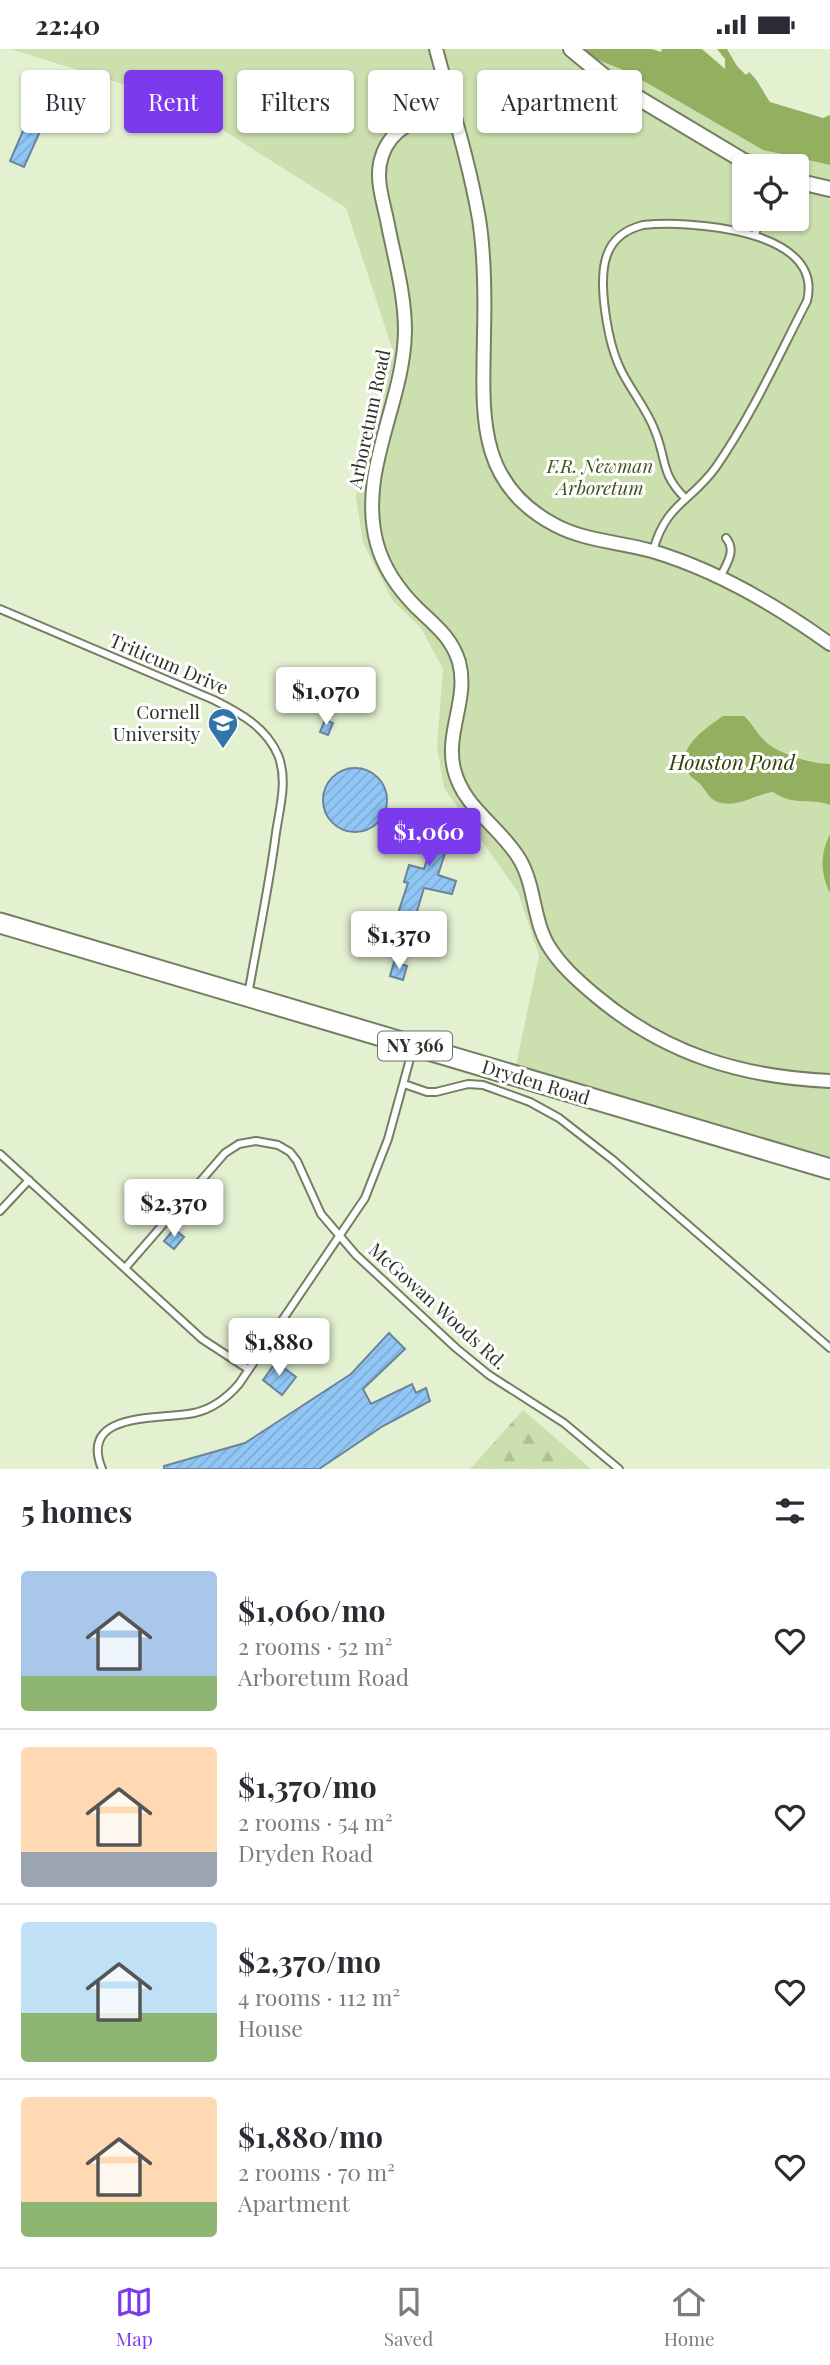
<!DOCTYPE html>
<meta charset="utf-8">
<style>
body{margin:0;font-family:"Playfair Display",serif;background:#f7f7f7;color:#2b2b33;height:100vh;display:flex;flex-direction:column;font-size:26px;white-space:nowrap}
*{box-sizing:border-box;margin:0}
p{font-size:23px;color:#7c7c81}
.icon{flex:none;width:38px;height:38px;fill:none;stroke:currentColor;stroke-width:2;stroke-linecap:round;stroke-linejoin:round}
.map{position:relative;height:1420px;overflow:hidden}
.panel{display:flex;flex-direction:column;background:#fff;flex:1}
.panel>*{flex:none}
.banner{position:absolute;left:21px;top:21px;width:789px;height:63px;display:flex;gap:14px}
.buttons{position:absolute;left:732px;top:105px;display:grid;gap:14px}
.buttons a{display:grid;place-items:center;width:77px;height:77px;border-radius:7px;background:#fff;box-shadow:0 2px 5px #0004;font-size:35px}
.price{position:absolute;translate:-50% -60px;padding:0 16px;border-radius:7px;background:#fff;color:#222;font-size:23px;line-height:46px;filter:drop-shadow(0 2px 4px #0008)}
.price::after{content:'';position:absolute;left:50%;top:42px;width:21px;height:16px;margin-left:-10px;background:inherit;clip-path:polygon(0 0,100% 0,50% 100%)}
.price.current{background:#7c3aed;color:#fff}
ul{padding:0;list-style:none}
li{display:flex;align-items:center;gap:21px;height:175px;padding:0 21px}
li+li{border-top:2px solid #e1e1e2}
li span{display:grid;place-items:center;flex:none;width:196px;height:140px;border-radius:7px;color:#555}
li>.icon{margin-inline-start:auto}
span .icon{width:84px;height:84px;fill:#fffc;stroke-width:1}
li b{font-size:30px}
h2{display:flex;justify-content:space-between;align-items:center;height:84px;padding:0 21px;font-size:30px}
.pill{padding:0 24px;border-radius:7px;background:#fff;box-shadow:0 2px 5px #0004;font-size:24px;line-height:63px}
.pill.current{background:#7c3aed;color:#fff}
.status{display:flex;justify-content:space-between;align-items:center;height:49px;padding:0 35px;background:#fff;direction:ltr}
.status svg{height:19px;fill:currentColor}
.tab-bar{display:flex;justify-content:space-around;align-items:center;height:98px;border-top:2px solid #e1e1e2;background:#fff;font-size:19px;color:#7c7c81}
.tab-bar a{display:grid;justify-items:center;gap:4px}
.tab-bar .current{color:#7c3aed}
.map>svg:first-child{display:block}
.green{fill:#ccdfae;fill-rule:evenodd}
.forest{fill:url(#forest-firs)}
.water{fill:#93af60}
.building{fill:url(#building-hatch);stroke:#6b849b;stroke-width:2}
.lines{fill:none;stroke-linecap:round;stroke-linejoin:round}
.service-casing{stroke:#747f62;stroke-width:10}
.minor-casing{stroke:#747f62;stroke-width:16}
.tertiary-casing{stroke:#747f62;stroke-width:18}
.primary-casing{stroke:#747f62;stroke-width:23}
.service{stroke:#fff;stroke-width:6}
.minor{stroke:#fff;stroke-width:12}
.tertiary{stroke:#fff;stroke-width:14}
.primary{stroke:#fff;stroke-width:19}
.labels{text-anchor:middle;stroke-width:6;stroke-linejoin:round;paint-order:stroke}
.shield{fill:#fff;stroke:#6c7067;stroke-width:2}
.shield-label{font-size:18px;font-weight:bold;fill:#2d3226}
.street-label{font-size:19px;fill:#2d3226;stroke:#fff}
.park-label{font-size:19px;font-style:italic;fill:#43541c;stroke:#fff}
.poi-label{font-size:19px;fill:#2d3226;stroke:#fff;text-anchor:end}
.water-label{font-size:21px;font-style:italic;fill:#2f3f02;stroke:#fff}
</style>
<div class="status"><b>22:40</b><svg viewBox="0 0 49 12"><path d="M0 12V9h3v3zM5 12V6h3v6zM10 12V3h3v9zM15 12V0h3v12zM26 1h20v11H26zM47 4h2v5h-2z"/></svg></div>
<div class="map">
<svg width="830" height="1420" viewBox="0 0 830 1420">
<defs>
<pattern id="forest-firs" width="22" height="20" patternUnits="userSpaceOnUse" patternTransform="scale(1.75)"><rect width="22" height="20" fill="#ccdfae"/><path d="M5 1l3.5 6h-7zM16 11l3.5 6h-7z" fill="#b0c096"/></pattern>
<pattern id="building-hatch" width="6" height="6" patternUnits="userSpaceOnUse" patternTransform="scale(1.75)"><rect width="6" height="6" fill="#91c7f7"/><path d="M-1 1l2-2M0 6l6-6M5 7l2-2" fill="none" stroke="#7dabd4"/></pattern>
</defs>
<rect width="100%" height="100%" fill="#e4f1d1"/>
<path class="green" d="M 11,0 L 585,0 L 596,10 L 628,23 L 763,101 L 830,116 L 830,1110 L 516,1016 L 539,907 L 518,843 L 444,739 L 437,697 L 443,620 L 421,579 L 393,552 L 363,494 L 356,448 L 393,302 L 346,159 L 177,52 ZM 744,117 L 796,117 L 796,170 L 744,170 Z"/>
<path class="forest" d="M 523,1361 L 591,1420 L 470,1420 Z"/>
<path class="water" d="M 585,0 L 652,0 L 661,3 L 662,0 L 702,0 L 725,20 L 725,10 L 717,0 L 727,0 L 737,17 L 746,26 L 749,23 C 760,33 763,44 770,53 L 823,69 L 830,66 L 830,116 L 763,101 L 628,23 L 596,10 Z
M 723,667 L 744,667 C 752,674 755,682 762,689 C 774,704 811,715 830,715 L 830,756 C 809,748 795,758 773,743 C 756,745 738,758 721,754 C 709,751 708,744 701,736 C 698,732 692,730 689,725 C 673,700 705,680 723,667 Z
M 830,785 L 830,844 C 820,825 820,804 830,785 Z"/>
<path class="building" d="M 32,61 L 47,67 L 24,118 L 10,112 Z
M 325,671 L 333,674 L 328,686 L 320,683 Z
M323 751a32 32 0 1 1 64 0a32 32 0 1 1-64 0Z
M 443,763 L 457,767 L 438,826 L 456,832 L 452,845 L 424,839 L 414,872 L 397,867 L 408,834 L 404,833 L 409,816 L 424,820 L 432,794 L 423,790 L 426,781 L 430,782 L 435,766 L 441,769 Z
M 394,913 L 407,917 L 403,931 L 390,927 Z
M 174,1180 L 184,1188 L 174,1200 L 164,1192 Z
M 389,1284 L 405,1300 L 363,1340 L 371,1355 L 412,1335 L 416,1344 L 426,1339 L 430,1352 L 383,1377 L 319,1420 L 164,1420 L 164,1417 L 245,1394 L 351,1325 Z
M 276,1313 L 296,1328 L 282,1346 L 263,1331 Z"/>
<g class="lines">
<g class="service-casing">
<path id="service" d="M 755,186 L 760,170
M 653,502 C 666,454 690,454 716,418 C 752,366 778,308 807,252 C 825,180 689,171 643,176 C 627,180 613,189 607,206 C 597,233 608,295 621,321 C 631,342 647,360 655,382 C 667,411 660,424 685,449
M 720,529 C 726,515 737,502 726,489
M 0,560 L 214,651 C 240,664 266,678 278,706 C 289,733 278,764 275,791 C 268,843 257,894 248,946
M 404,1035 L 427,1043 L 436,1043 L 468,1035 L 483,1036 L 530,1053 L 559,1069 L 613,1111 L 830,1299
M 0,1105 L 202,1290 L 248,1320
M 0,1162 L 29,1131
M 126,1218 L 225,1104 L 239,1095 L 256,1092 L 278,1096 L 290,1103 L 297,1112 L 321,1165 L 356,1206 L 456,1299 L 489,1326 L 564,1374 L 619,1420
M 102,1420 C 78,1361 161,1371 194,1364 C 212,1360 227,1349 239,1335 L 365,1149 L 388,1090 L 413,999"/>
</g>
<g class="minor-casing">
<path id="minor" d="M 436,0 C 451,56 469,112 479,170 C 485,208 485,247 484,286 C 483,363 475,434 555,476 C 585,492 620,493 652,502 C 716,521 776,556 830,595
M 452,59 C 424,68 392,75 382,107 C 374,129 384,154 388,176 C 395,211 405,246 405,282 C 404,355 357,422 377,495 C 384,520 399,541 417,559 C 435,576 452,589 459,613 C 469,650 445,683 454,720 C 463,759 501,778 520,811 C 535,837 533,870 548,896 C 560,916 578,932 596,947 C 665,1005 741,1028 830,1032"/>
</g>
<g class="tertiary-casing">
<path id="tertiary" d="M 571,0 L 610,32 L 742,111 L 757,117
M 796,132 L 830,140"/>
</g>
<g class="primary-casing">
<path id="primary" d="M 0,874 L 830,1120"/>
</g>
<use href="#service" class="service"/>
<use href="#minor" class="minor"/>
<use href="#tertiary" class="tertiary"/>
<use href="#primary" class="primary"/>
</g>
<defs>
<g id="university-pin" transform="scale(1.575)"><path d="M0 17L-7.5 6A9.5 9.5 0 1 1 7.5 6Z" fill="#3175aa" stroke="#fff"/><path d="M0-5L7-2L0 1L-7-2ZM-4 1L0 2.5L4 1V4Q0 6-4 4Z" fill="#fff"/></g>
</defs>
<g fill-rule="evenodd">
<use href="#university-pin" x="223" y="674"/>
</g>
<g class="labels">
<rect class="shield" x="378" y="982.5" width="74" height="29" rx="5"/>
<g class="shield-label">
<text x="415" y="1003">NY 366</text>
</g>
<g class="street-label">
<text transform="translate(369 370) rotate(-78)" y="7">Arboretum Road</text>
<text transform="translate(169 615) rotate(23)" y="7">Triticum Drive</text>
<text transform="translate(536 1033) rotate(17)" y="7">Dryden Road</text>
<text transform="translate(438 1257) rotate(42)" y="7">McGowan Woods Rd.</text>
</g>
<g class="park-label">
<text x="600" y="424">F.R. Newman<tspan x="600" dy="22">Arboretum</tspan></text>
</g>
<g class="poi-label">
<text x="200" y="670">Cornell<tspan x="200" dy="22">University</tspan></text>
</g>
<g class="water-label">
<text x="732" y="721">Houston Pond</text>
</g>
</g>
</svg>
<div class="buttons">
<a><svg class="icon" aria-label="locate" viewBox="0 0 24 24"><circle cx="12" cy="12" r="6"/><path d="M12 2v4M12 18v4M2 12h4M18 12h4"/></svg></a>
</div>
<b class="price" style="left:326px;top:678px">$1,070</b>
<b class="price current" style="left:429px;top:819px">$1,060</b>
<b class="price" style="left:399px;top:922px">$1,370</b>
<b class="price" style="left:174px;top:1190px">$2,370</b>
<b class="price" style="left:279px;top:1329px">$1,880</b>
<div class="banner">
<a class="pill">Buy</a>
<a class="pill current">Rent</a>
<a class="pill">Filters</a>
<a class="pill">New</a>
<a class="pill">Apartment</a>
</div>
</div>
<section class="panel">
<h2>5 homes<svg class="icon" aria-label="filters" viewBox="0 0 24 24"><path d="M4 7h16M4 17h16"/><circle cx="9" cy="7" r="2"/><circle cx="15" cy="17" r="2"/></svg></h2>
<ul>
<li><span style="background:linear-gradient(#a9c7e8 75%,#8fb573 0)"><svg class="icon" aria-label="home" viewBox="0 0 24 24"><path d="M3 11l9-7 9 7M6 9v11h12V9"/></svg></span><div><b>$1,060/mo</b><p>2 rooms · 52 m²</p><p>Arboretum Road</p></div><svg class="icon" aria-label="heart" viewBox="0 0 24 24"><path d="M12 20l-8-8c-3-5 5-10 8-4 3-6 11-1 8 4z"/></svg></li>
<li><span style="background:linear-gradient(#ffd9b3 75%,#9aa5b1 0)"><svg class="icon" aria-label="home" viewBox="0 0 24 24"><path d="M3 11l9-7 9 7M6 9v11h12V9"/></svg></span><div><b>$1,370/mo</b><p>2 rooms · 54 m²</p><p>Dryden Road</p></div><svg class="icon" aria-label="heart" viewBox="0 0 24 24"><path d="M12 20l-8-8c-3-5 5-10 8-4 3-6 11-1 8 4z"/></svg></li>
<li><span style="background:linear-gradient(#bfe0f5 65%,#8fb573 0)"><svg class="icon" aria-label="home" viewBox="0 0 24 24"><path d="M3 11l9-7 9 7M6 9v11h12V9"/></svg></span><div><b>$2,370/mo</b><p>4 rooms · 112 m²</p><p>House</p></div><svg class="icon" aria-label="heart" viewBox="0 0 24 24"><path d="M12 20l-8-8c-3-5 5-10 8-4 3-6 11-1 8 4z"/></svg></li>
<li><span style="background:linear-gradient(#ffd9b3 75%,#8fb573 0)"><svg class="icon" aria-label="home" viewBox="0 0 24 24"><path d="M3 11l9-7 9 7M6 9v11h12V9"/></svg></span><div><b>$1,880/mo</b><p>2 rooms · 70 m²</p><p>Apartment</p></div><svg class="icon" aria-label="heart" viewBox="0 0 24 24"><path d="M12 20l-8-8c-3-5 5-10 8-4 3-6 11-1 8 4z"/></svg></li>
</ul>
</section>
<nav class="tab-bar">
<a class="current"><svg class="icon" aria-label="map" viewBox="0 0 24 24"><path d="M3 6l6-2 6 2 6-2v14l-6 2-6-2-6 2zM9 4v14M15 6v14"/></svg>Map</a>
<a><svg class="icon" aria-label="saved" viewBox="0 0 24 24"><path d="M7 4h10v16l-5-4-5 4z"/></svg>Saved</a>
<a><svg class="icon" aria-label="home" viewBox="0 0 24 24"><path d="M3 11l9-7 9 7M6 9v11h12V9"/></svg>Home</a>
</nav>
